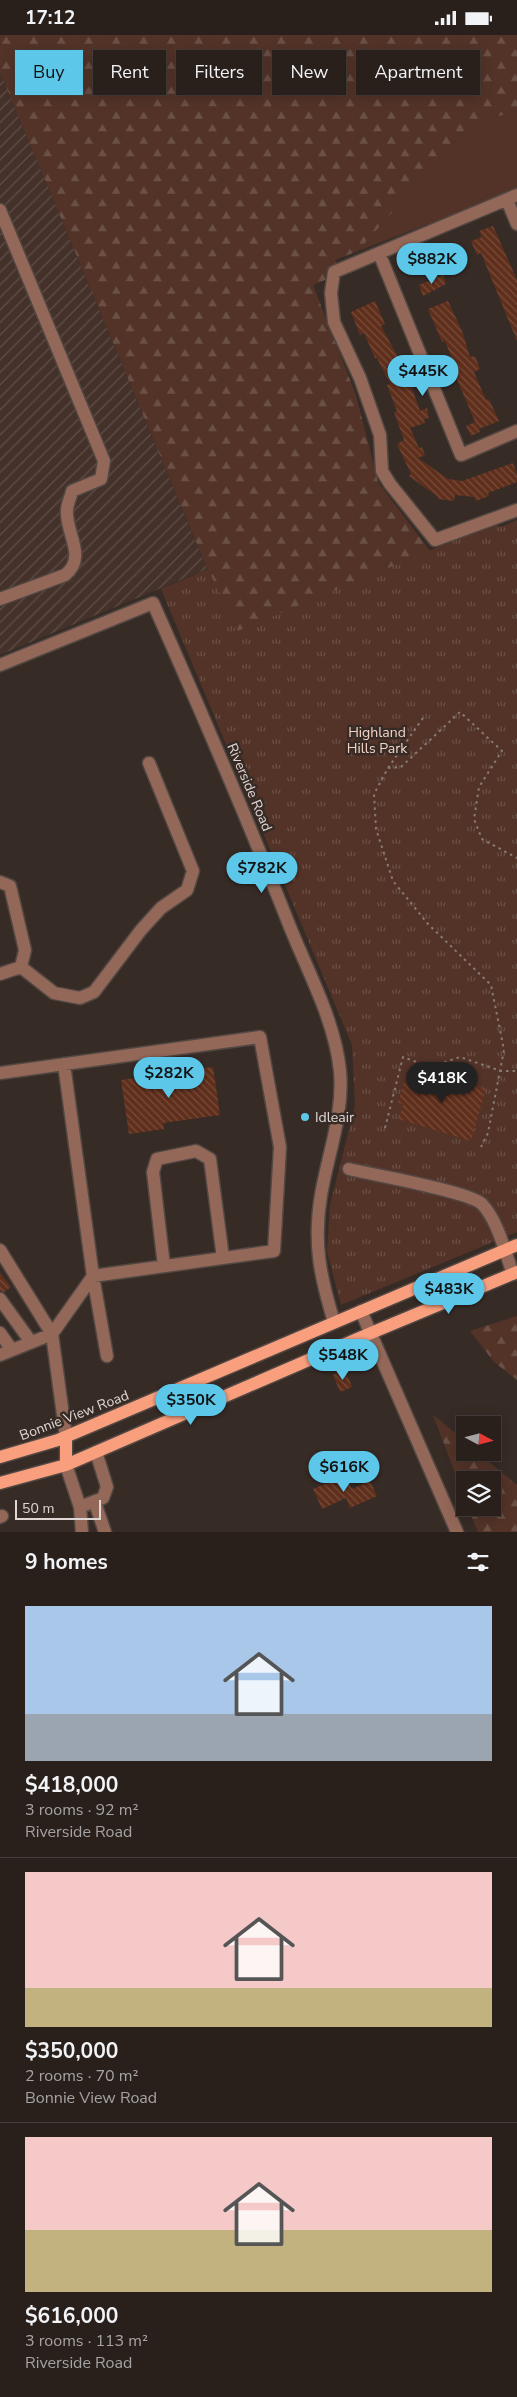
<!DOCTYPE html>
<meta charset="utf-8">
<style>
body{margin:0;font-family:"Nunito Sans",sans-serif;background:#352d29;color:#f1f3f6;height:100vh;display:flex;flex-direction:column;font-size:19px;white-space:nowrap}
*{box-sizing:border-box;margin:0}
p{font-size:16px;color:#a5a3a3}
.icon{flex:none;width:28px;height:28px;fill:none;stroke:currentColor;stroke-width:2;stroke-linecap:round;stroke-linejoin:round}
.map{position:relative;height:1497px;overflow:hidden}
.side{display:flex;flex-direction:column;background:#29201c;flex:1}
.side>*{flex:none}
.guide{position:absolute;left:15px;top:15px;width:488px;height:45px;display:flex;gap:10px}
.needle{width:32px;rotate:97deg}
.buttons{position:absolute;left:456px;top:1381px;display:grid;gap:10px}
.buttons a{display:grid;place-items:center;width:45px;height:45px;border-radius:0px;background:#29201c;box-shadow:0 2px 12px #0003,0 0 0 1px #453e3b;font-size:25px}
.scale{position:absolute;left:15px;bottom:12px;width:86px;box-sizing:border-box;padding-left:5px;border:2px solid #e0d7d4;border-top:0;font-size:14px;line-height:18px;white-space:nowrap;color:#e0d7d4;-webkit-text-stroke:4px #372b26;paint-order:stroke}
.price{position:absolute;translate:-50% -42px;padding:0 11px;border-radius:18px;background:#5cc7e8;color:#111;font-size:16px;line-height:32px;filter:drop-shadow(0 1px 2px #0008)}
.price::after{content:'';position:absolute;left:50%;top:30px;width:15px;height:11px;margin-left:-8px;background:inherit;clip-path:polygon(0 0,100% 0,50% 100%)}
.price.selected{background:#222;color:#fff}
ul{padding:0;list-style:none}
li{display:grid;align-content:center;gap:10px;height:265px;padding:0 25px}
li+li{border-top:1px solid #453e3b}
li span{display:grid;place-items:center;height:155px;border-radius:0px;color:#555}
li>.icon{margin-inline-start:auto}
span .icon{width:90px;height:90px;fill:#fffc;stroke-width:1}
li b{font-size:21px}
h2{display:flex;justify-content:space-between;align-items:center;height:60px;padding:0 25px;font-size:21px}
.pill{padding:0 18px;border-radius:0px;background:#29201c;box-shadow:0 2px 12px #0003,0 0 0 1px #453e3b;font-size:18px;line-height:45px}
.pill.selected{background:#5cc7e8;color:#111}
.status{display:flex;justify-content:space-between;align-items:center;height:35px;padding:0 25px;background:#29201c;direction:ltr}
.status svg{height:14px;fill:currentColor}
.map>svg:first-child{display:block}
.industrial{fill:url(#industrial-furrows)}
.grass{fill:#533328}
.forest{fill:url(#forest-firs)}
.park{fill:url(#park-tufts)}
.building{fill:url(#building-back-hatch)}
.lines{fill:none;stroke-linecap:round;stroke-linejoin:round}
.minor-casing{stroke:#524742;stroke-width:15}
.major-casing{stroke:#524742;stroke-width:15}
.path{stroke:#867b77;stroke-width:2;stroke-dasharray:2.5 4;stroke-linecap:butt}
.minor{stroke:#936858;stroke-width:12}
.major{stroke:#f99f7e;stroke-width:12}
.poi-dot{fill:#5cc7e8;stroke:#372b26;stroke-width:2}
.labels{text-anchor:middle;stroke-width:5;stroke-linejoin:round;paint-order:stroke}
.park-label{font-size:14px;fill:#f4d1c4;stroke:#372b26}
.street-label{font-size:14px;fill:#e0d7d4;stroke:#372b26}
.poi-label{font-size:14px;fill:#e0d7d4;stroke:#372b26;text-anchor:start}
</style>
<div class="status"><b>17:12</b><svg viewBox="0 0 49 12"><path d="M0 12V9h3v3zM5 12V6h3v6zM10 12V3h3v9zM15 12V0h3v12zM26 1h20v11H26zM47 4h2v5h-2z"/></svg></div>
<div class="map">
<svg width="517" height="1497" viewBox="0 0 517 1497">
<defs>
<pattern id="industrial-furrows" width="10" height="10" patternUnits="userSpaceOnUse" patternTransform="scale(1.25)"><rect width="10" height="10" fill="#44312a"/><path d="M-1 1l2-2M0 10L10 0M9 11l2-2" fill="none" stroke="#5f4e48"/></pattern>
<pattern id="forest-firs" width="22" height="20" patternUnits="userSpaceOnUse" patternTransform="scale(1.25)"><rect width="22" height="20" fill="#533328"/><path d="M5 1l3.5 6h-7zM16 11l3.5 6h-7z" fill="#6b5046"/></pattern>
<pattern id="park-tufts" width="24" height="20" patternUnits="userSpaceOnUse" patternTransform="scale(1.25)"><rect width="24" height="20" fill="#533328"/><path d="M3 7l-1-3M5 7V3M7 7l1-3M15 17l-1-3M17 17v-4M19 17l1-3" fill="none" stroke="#6b5046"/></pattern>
<pattern id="building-back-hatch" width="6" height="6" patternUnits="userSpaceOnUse" patternTransform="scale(1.25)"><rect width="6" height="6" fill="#602f1c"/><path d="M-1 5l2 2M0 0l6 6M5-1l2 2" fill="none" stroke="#764c3c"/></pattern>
</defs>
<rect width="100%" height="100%" fill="#372b26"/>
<path class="industrial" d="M 0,37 L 207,534 L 0,620 Z"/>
<path class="grass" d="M 517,76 L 517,155 L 358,216 L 470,89 Z"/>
<path class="forest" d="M 0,0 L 517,0 L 517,76 L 470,89 L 358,216 L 335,225 L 341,238 L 313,250 L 356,360 L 378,447 L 430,516 L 234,598 L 0,37 Z
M 517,1281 L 517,1345 L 494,1327 L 470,1296 Z
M 433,1380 L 465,1406 L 465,1418 L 478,1418 L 517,1450 L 517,1497 L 478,1497 L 468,1473 L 492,1472 L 492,1445 L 465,1445 L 465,1464 Z"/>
<path class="park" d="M 517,485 L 517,1197 L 341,1270 L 327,1216 L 330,1170 L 355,1071 L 352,1010 L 161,554 L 208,534 L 238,596 L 493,489 L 501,492 Z"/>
<path class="building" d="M 493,191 L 517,245 L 517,306 L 481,218 L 477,220 L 471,206 L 482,202 L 479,196 Z
M 443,240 L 446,249 L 423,261 L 419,250 Z
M 375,266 L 385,289 L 381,291 L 406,337 L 420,376 L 427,373 L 429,383 L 424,384 L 425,388 L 410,393 L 419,413 L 422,412 L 425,420 L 418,423 L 448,444 L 462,446 L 513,428 L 517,439 L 517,447 L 488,458 L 489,461 L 476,466 L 474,462 L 455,460 L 454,466 L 438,464 L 438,462 L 409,441 L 411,439 L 397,409 L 404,405 L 394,377 L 397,376 L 387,350 L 390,349 L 377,323 L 375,323 L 364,298 L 360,300 L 351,277 Z
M 448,266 L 462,296 L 470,322 L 475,321 L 480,334 L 474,337 L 486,365 L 489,364 L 499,386 L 479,394 L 480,397 L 471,401 L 466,391 L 475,387 L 449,325 L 452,324 L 445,306 L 442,307 L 428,274 Z
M 213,1032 L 220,1080 L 163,1088 L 164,1094 L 129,1099 L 121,1045 Z
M 413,1035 L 486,1053 L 471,1106 L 399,1084 L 403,1069 L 398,1068 L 404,1047 L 409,1048 Z
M 0,1238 L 11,1252 L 4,1257 L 0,1256 Z
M 345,1334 L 352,1352 L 340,1357 L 333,1340 Z
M 345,1440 L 352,1454 L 370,1446 L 377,1461 L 350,1473 L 346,1463 L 322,1474 L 313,1454 Z"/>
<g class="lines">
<g class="minor-casing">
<path id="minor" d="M 517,160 L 334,237 L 331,258 L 334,287 L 360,343 L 380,400 L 382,436 L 390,449 L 435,505 L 517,475
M 507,165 L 517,189
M 0,175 L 104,426 L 101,444 L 72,456 C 71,462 67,469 67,475 C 65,498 88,522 65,540 L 0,564
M 379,218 L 461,420 L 517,396
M 0,630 L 153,568 C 201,676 247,783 290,892 C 308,937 335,986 340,1036 C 344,1078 328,1119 321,1160 C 313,1208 320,1241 334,1287
M 0,847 L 10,851 L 25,915 L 21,932 L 0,939
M 21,932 L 54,958 L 80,963 L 94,957 L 141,895 L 161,873 L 187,855 L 193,836 L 149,728
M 64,1029 L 93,1241 L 107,1321
M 0,1038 L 260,1002 L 280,1112 L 274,1216 L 93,1241 L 52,1299 L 0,1320
M 349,1134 C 373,1140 468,1156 482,1169 C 498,1186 505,1217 513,1239
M 0,1215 L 52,1299 L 66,1402
M 164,1231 L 153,1137 L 157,1124 L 196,1116 L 210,1124 L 223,1223
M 0,1264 L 31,1307
M 361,1276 L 457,1497
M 0,1298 L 12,1315
M 66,1430 L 80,1472 L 82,1497
M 95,1468 L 105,1497
M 80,1472 L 103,1463 L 107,1452 L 96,1417
M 0,1482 L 2,1481"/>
</g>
<g class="major-casing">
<path id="major" d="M 66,1402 L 66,1430
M 0,1422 L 58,1405 L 517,1210
M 0,1448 L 66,1430 L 371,1298 L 517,1237"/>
</g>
<path class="path" d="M 423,683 L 388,733 L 374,759 L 376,794 L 393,846 L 428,889 L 491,950 L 504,1015 L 488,1098 L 480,1114
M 388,733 L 401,732 L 460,677 L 502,716 L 479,752 L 474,784 L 482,804 L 517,823
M 385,1093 L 403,1022 L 430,1032 L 460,1022 L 501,1036 L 517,1036"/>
<use href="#minor" class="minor"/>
<use href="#major" class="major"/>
</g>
<circle class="poi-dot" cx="305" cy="1082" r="5"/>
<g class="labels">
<g class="park-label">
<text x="377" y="702">Highland<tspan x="377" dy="16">Hills Park</tspan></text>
</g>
<g class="street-label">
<text transform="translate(250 752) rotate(67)" y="5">Riverside Road</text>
<text transform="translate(74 1380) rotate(-21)" y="5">Bonnie View Road</text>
</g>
<g class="poi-label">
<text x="315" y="1087">Idleair</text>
</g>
</g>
</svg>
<div class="buttons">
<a><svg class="needle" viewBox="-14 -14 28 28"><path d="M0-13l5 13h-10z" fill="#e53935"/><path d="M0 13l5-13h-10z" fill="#a5a3a3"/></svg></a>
<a><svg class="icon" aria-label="layers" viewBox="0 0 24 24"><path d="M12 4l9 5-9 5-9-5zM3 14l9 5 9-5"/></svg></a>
</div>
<div class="scale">50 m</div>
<b class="price" style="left:432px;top:250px">$882K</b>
<b class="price" style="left:423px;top:362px">$445K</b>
<b class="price" style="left:262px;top:859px">$782K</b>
<b class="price" style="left:169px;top:1064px">$282K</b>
<b class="price selected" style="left:442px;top:1069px">$418K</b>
<b class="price" style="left:449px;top:1280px">$483K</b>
<b class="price" style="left:343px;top:1346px">$548K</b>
<b class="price" style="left:191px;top:1391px">$350K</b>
<b class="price" style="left:344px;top:1458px">$616K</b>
<div class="guide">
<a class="pill selected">Buy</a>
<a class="pill">Rent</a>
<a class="pill">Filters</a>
<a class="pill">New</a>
<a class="pill">Apartment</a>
</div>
</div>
<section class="side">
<h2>9 homes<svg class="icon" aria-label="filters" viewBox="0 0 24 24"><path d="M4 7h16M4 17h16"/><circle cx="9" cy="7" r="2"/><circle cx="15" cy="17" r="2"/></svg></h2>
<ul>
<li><span style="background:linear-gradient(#a9c7e8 70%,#9aa5b1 0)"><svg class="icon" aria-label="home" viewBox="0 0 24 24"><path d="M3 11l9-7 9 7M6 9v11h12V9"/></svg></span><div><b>$418,000</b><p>3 rooms · 92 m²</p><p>Riverside Road</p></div></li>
<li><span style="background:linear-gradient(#f6c9c9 75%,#c2b280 0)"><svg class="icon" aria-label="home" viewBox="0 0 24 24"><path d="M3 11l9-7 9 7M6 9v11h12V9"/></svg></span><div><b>$350,000</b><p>2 rooms · 70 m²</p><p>Bonnie View Road</p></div></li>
<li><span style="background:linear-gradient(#f6c9c9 60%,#c2b280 0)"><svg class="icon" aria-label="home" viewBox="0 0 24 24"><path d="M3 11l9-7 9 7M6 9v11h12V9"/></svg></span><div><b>$616,000</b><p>3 rooms · 113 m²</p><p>Riverside Road</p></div></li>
</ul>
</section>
